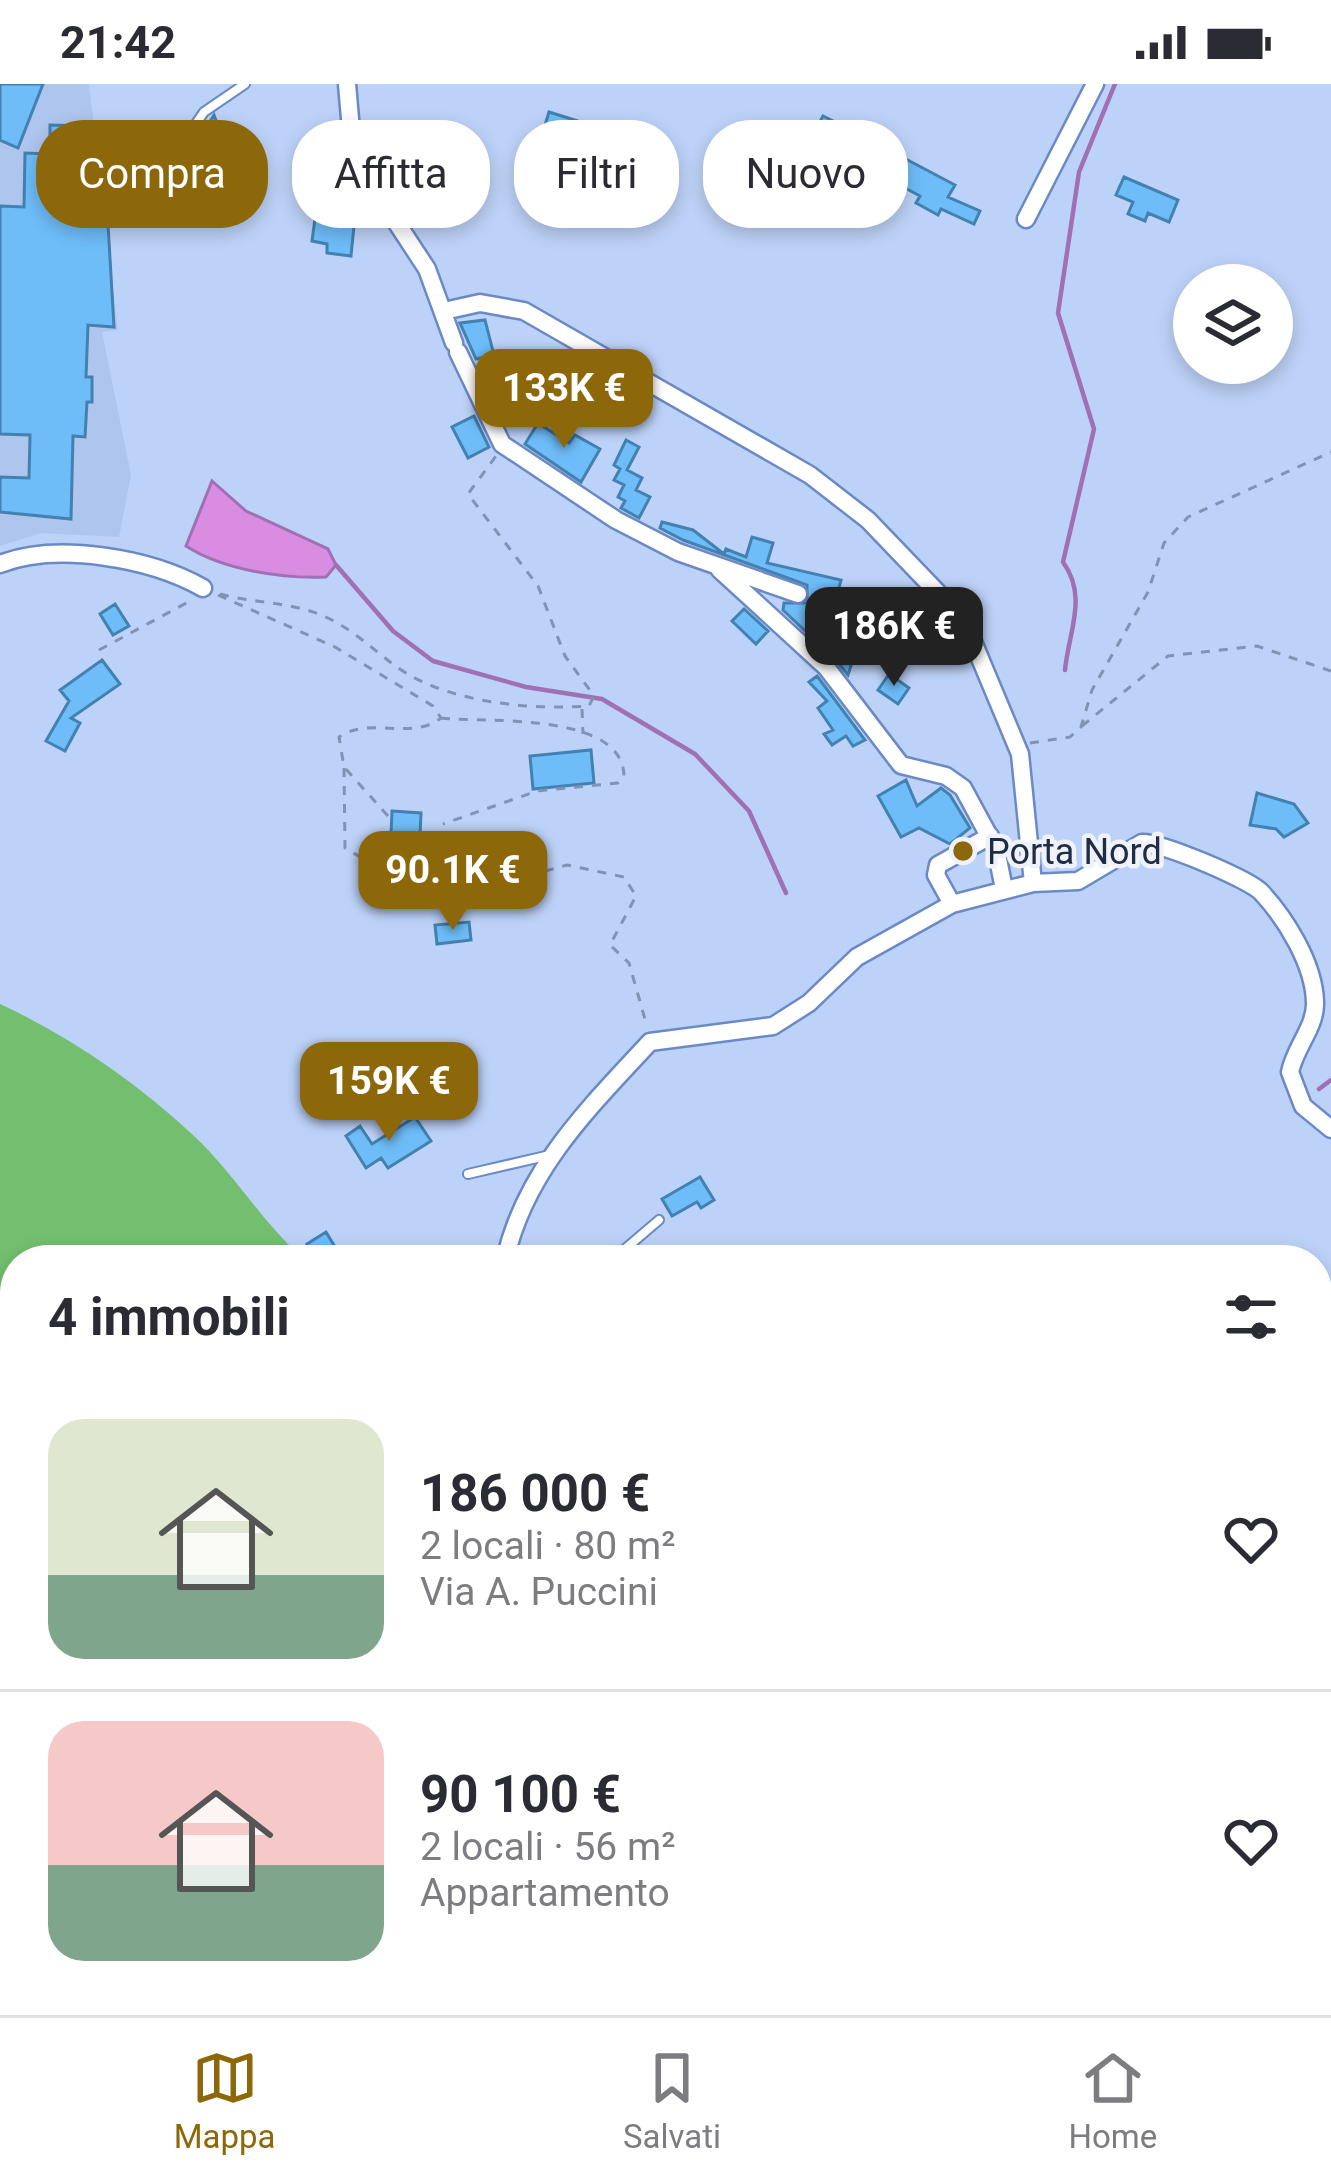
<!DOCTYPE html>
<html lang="it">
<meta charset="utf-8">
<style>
body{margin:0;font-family:Roboto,sans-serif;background:#f7f7f7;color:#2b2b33;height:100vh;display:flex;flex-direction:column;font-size:45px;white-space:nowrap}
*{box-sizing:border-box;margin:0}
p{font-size:39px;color:#7c7c81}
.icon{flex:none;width:66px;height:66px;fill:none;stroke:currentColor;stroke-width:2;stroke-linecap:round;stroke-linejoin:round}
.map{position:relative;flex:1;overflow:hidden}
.drawer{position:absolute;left:0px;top:1161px;width:1332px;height:771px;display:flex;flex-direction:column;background:#fff;border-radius:48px 48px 0 0;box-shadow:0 6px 18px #0003}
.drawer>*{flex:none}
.banner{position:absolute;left:36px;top:36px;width:1260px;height:108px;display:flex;gap:24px}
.fabs{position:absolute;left:1173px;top:180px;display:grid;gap:24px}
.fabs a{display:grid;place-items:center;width:120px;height:120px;border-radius:50%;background:#fff;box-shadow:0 6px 18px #0003;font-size:60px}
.price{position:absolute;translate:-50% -102px;padding:0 27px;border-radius:24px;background:#8d680a;color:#fff;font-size:39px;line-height:78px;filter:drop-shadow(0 3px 6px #0008)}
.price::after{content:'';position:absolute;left:50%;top:72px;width:36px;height:27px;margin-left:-18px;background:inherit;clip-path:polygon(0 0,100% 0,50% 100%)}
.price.current{background:#222;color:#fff}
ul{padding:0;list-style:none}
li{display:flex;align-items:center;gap:36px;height:300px;padding:0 48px}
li+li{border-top:3px solid #e1e1e2}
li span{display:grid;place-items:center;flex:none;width:336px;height:240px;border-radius:36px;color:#555}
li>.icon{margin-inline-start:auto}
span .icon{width:144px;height:144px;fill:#fffc;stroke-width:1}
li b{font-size:51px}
h2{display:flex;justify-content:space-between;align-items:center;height:144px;padding:0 48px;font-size:51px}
.pill{padding:0 42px;border-radius:48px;background:#fff;box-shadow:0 6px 18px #0003;font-size:42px;line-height:108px}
.pill.current{background:#8d680a;color:#fff}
.status{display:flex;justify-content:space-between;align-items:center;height:84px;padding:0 60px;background:#fff;direction:ltr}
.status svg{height:33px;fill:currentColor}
.tabs{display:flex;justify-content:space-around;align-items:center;height:168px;border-top:3px solid #e1e1e2;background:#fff;font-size:33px;color:#7c7c81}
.tabs a{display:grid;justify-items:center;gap:6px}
.tabs .current{color:#8d680a}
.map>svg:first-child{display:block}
.built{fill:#aec5ee}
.green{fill:#73bf6f}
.water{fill:#d98de2;stroke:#a170b3;stroke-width:3}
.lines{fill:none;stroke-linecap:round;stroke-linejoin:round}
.stream{stroke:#a170b3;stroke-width:4.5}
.building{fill:#6ebdf9;stroke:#4381b0;stroke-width:3}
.lane-casing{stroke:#6b89c5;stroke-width:12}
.street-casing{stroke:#6b89c5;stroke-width:21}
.path{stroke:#8193b4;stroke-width:3;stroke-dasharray:9 9;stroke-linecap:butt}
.lane{stroke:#fff;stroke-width:8}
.street{stroke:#fff;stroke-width:16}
.poi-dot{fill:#8d680a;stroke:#eff2f9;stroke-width:4.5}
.labels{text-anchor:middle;stroke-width:9;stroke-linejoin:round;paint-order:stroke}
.poi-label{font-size:36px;fill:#1f2c45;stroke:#eff2f9;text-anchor:start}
</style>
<div class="status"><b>21:42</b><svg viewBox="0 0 49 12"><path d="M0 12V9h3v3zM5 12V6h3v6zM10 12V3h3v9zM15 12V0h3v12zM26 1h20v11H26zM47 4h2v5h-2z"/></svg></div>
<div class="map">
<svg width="1331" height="1931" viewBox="0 0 1331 1931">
<rect width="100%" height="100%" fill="#bdd2f8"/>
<path class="built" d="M 0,0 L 89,0 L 118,246 L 102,248 L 131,391 L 119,453 L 41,449 L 0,462 Z"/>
<path class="green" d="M 0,920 C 71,953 135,997 193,1051 C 234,1089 262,1139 305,1176 L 15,1176 L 15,1534 L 0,1528 Z
M 8,1747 L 15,1748 L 15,1917 L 124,1917 L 84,1931 L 0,1931 L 0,1759 Z
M 668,1917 L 875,1917 L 882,1931 L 678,1931 Z"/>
<path class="water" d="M 212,397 L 246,427 L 328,465 L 336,481 L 326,493 C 283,495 223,486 186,462 Z"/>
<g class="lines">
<path class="stream" d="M 336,481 L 393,547 L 433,577 L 526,603 L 602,615 L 695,670 L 749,727 L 786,809
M 1065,586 C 1069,546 1088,513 1063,478 L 1094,345 L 1058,229 L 1079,88 L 1115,0
M 1319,1005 L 1331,996
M 0,1488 L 15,1497
M 0,1844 L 15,1844
M 420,1917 L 440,1931"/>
</g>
<path class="building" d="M 0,0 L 43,0 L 18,64 L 0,56 Z
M 549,28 L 581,38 L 573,62 L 566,60 L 564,68 L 546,62 L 548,56 L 541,54 Z
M 214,31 L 220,47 L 250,60 L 232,90 L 192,75 L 203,132 L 194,134 L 180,85 Z
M 823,32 L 863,52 L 855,68 L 821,58 L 825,52 L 815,47 Z
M 50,41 L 84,42 L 81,139 L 108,140 L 114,243 L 88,241 L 86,293 L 92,293 L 92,318 L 87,318 L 85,353 L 73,352 L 71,435 L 0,428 L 0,393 L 29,394 L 30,351 L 0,350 L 0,122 L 24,123 L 25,69 L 50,70 Z
M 902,73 L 955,101 L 948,113 L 980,127 L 974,140 L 941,125 L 938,131 L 916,119 L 920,112 L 890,96 Z
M 1124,93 L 1178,116 L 1169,138 L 1148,129 L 1145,137 L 1128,130 L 1133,118 L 1116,111 Z
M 316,127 L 331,129 L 331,139 L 354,142 L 351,172 L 327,169 L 327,160 L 312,157 Z
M 485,236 L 494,271 L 476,275 L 460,239 Z
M 474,332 L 489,363 L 468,374 L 452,343 Z
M 538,339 L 569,359 L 575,351 L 600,365 L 581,398 L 525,360 Z
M 626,356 L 639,363 L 627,386 L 642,394 L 636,406 L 650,413 L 639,434 L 621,424 L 625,417 L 618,413 L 624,401 L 614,396 L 620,385 L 614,381 Z
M 662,438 L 693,446 L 724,470 L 726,465 L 746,473 L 752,453 L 773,459 L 767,479 L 841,496 L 828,542 L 861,550 L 848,591 L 830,569 L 831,561 L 818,559 L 783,526 L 784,519 L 807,519 L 807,501 L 683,456 L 660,444 Z
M 115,520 L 129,542 L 113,551 L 100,530 Z
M 744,525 L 768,547 L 756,560 L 732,537 Z
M 102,576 L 120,600 L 71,634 L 80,639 L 65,667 L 46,657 L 69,617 L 60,606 Z
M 889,590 L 909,604 L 898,620 L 878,606 Z
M 817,592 L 865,656 L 853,662 L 846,652 L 832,661 L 824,650 L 833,646 L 818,624 L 827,617 L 809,598 Z
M 591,666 L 594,699 L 533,705 L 530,672 Z
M 906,696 L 917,722 L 941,704 L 950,711 L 970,744 L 950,760 L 919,744 L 901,753 L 878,712 Z
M 1257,709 L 1294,720 L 1308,739 L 1284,753 L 1276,745 L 1250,741 Z
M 392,727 L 421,729 L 420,752 L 391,750 Z
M 469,838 L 471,856 L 437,860 L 435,841 Z
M 415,1033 L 431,1057 L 388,1084 L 381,1074 L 366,1084 L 346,1052 L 360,1042 L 372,1060 Z
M 700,1093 L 714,1116 L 701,1124 L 697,1118 L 672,1132 L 662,1115 Z
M 326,1148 L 343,1176 L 317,1176 L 307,1160 Z"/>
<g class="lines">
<g class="lane-casing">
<path id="lane" d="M 184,57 L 204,28 L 245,0
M 468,1090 L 550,1071
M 612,1176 L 659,1136"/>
</g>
<g class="street-casing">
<path id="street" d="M 347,0 L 351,46 L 364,89 L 427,185 L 454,259
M 1026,135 L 1095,0
M 444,227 L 480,219 L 524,227 L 810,391 L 868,436 L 940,511 L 969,548 L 1020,670 L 1033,799
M 458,268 L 502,360 L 616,436 L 678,468 L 798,510
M 0,480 C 57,458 150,474 203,504
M 719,485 L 826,583 L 901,681 L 946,692 L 963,704 L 996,765 L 1004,805
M 952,820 L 936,791 L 938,781 L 990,752
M 505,1176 C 525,1086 589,1024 650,958 L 773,942 L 809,919 L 857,873 L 952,820 L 1033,799 L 1078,797 L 1142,759 C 1161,758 1251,796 1262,809 C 1286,835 1314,880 1315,918 C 1316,943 1295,963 1290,988 L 1303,1022 L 1331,1045
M 1317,1255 L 1331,1266
M 1317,1299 L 1331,1298
M 1317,1351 L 1331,1365
M 1317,1392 L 1331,1391
M 705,1917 L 716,1931"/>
</g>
<path class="path" d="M 220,510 C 253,519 290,518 321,531 C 354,544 376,570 406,589 C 455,619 532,626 589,622 L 594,612 L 565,572 L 538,502 L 468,410 L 496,372
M 218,511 L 335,563 L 433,622 L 441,634 C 412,657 369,632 339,653 L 344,683 L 388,732
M 99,566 L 192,516
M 582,625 L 583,650
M 441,634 C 486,639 624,627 624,693 L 618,699 L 537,707 L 443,740
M 1082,642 L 1168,572 L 1257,562 L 1331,587
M 1030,659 L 1070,653 L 1081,643 L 1092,606 L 1148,508 L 1164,459 L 1188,433 L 1331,368
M 344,684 L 345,764 L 367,777 L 458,800 L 498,800 L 567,781 L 624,793 L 636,812 L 610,861 L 629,879 L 646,939
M 1317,1506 L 1331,1510
M 0,1559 L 15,1556
M 9,1580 L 15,1578
M 1317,1768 L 1331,1773
M 1268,1917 L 1272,1931"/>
<use href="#lane" class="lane"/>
<use href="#street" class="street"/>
</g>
<circle class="poi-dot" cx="963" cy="767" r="12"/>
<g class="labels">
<g class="poi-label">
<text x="987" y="780">Porta Nord</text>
</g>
</g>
</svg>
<div class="fabs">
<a><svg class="icon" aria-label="layers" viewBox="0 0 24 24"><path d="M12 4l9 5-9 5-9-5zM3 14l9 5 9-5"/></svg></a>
</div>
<b class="price" style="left:564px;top:367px">133K €</b>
<b class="price current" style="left:894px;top:605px">186K €</b>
<b class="price" style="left:453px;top:849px">90.1K €</b>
<b class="price" style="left:389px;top:1060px">159K €</b>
<div class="banner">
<a class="pill current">Compra</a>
<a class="pill">Affitta</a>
<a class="pill">Filtri</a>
<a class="pill">Nuovo</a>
</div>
<section class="drawer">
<h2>4 immobili<svg class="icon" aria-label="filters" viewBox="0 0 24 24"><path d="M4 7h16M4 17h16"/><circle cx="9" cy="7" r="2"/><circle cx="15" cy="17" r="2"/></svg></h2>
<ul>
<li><span style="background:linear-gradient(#dfe7d0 65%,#7fa58c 0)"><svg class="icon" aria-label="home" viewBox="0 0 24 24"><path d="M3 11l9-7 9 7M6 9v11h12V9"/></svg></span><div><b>186 000 €</b><p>2 locali · 80 m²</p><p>Via A. Puccini</p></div><svg class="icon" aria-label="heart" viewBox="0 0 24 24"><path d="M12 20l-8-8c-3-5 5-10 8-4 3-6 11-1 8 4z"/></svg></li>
<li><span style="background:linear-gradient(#f6c9c9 60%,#7fa58c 0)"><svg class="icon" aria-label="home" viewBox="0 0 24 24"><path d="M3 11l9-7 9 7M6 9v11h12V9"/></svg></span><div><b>90 100 €</b><p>2 locali · 56 m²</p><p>Appartamento</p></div><svg class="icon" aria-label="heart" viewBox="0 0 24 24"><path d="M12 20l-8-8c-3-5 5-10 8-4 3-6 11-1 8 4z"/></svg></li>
</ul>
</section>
</div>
<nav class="tabs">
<a class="current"><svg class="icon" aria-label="map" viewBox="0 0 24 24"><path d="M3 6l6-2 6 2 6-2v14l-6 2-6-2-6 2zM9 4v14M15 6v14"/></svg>Mappa</a>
<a><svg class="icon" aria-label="saved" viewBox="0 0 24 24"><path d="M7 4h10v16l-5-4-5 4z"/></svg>Salvati</a>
<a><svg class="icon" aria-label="home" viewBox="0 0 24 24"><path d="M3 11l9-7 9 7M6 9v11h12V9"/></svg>Home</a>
</nav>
